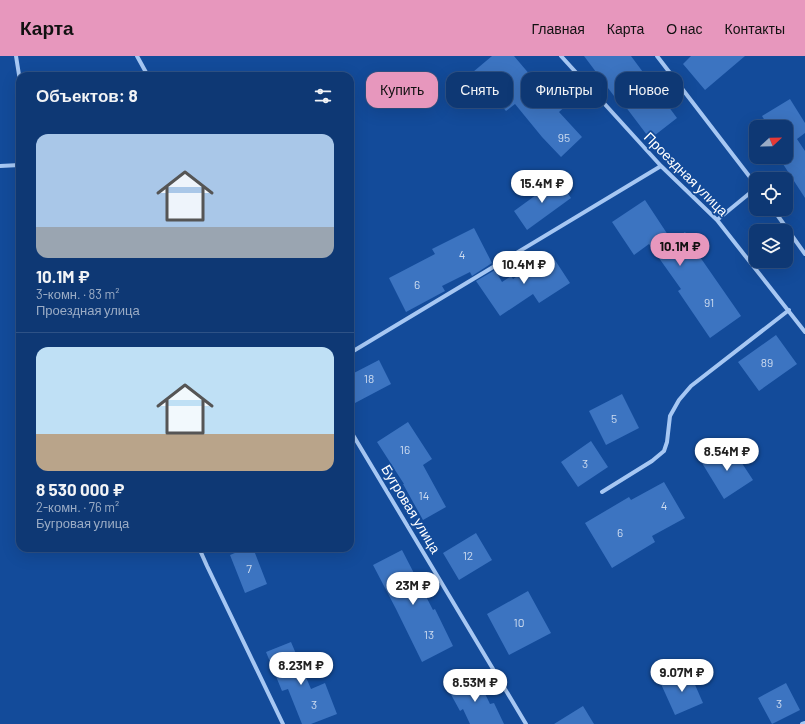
<!DOCTYPE html>
<html lang="ru">
<meta charset="utf-8">
<style>
body{margin:0;font-family:Barlow,sans-serif;background:#173f79;color:#f1f3f6;height:100vh;display:flex;flex-direction:column;font-size:15px;white-space:nowrap}
*{box-sizing:border-box;margin:0}
p{font-size:13px;color:#9bacc5}
.icon{flex:none;width:22px;height:22px;fill:none;stroke:currentColor;stroke-width:2;stroke-linecap:round;stroke-linejoin:round}
.map{position:relative;flex:1;overflow:hidden}
.side{position:absolute;left:16px;top:16px;width:338px;height:480px;display:flex;flex-direction:column;background:#0e3874;border-radius:12px;box-shadow:0 4px 16px #0002,0 0 0 1px #2e5286}
.side>*{flex:none}
.banner{position:absolute;left:366px;top:16px;width:379px;height:36px;display:flex;gap:8px}
.needle{width:26px;rotate:68deg}
.controls{position:absolute;left:749px;top:64px;display:grid;gap:8px}
.controls a{display:grid;place-items:center;width:44px;height:44px;border-radius:8px;background:#0e3874;box-shadow:0 4px 16px #0002,0 0 0 1px #2e5286;font-size:20px}
.price{position:absolute;translate:-50% -34px;padding:0 9px;border-radius:14px;background:#fff;color:#222;font-size:13px;line-height:26px;filter:drop-shadow(0 1px 2px #0008)}
.price::after{content:'';position:absolute;left:50%;top:24px;width:12px;height:9px;margin-left:-6px;background:inherit;clip-path:polygon(0 0,100% 0,50% 100%)}
.price.on{background:#e797bd;color:#111}
ul{padding:0;list-style:none}
li{display:grid;align-content:center;gap:8px;height:212px;padding:0 20px}
li+li{border-top:1px solid #2e5286}
li span{display:grid;place-items:center;height:124px;border-radius:12px;color:#555}
li>.icon{margin-inline-start:auto}
span .icon{width:72px;height:72px;fill:#fffc;stroke-width:1}
li b{font-size:17px}
h2{display:flex;justify-content:space-between;align-items:center;height:48px;padding:0 20px;font-size:17px}
.pill{padding:0 14px;border-radius:12px;background:#0e3874;box-shadow:0 4px 16px #0002,0 0 0 1px #2e5286;font-size:14px;line-height:36px}
.pill.on{background:#e797bd;color:#111}
header{display:flex;align-items:center;gap:24px;box-sizing:border-box;height:56px;padding:0 20px;background:#e797bd;color:#111}
header strong{font-size:19px}
nav{display:flex;gap:22px;margin-inline-start:auto;font-size:14px}
.map>svg:first-child{display:block}
.building{fill:#3c74c1}
.lines{fill:none;stroke-linecap:round;stroke-linejoin:round}
.street{stroke:#a6c7f3;stroke-width:4}
.labels{text-anchor:middle;stroke-width:3.5;stroke-linejoin:round;paint-order:stroke}
.number-label{font-size:12px;fill:#cedcf0}
.street-label{font-size:14px;fill:#fff;stroke:#134b9a}
</style>
<header>
<strong>Карта</strong>
<nav><a>Главная</a><a>Карта</a><a>О нас</a><a>Контакты</a></nav>
</header>
<div class="map">
<svg width="805" height="668" viewBox="0 0 805 668">
<rect width="100%" height="100%" fill="#134b9a"/>
<path class="building" d="M 492,0 L 514,0 L 542,33 L 550,26 L 568,48 L 559,56 L 582,81 L 561,101 L 542,81 L 515,48 L 506,55 L 473,16 Z
M 584,0 L 631,0 L 677,62 L 650,83 L 619,42 L 617,44 Z
M 691,0 L 745,0 L 705,34 L 683,8 Z
M 790,43 L 805,67 L 805,77 L 797,83 L 805,95 L 805,142 L 783,108 L 786,106 L 786,71 L 769,71 L 762,60 Z
M 558,123 L 571,142 L 527,174 L 514,155 Z
M 645,144 L 672,185 L 685,176 L 702,199 L 700,201 L 741,260 L 710,282 L 678,235 L 681,233 L 649,188 L 634,199 L 612,166 Z
M 474,172 L 492,207 L 472,220 L 470,216 L 442,230 L 445,235 L 406,256 L 389,222 L 435,198 L 432,193 Z
M 551,198 L 570,227 L 539,247 L 533,238 L 500,260 L 476,225 L 495,214 L 502,226 L 511,220 L 513,223 Z
M 776,279 L 797,308 L 759,335 L 738,306 Z
M 379,304 L 391,328 L 355,347 L 350,337 L 350,319 Z
M 622,338 L 639,372 L 606,389 L 589,355 Z
M 408,366 L 432,403 L 423,409 L 446,451 L 423,464 L 403,428 L 404,428 L 377,386 Z
M 591,385 L 608,411 L 578,431 L 561,406 Z
M 730,389 L 753,424 L 724,443 L 702,407 Z
M 664,426 L 685,462 L 652,480 L 655,486 L 612,512 L 585,467 L 629,441 L 631,444 Z
M 476,477 L 492,504 L 459,524 L 443,497 Z
M 247,492 L 253,492 L 267,528 L 245,537 L 230,499 Z
M 402,494 L 433,554 L 435,553 L 453,590 L 422,606 L 396,553 L 373,509 Z
M 528,535 L 551,577 L 509,599 L 487,558 Z
M 291,586 L 311,633 L 325,627 L 337,658 L 311,668 L 302,668 L 288,633 L 282,635 L 266,596 Z
M 689,615 L 703,647 L 675,659 L 661,628 Z
M 476,619 L 490,648 L 494,647 L 504,668 L 470,668 L 463,653 L 460,655 L 448,633 Z
M 786,627 L 800,654 L 772,668 L 758,642 Z
M 583,650 L 594,668 L 554,668 Z"/>
<g class="lines">
<path class="street" d="M 16,0 L 20,25
M 137,0 L 148,20
M 561,0 L 661,110 L 717,164 L 805,276
M 657,0 L 756,129
M 0,110 L 20,109
M 773,153 L 805,198
M 717,164 L 756,132
M 350,297 L 661,110
M 350,374 L 526,668
M 602,436 L 652,405 L 664,395 L 667,386 L 670,360 L 679,344 L 691,330 L 789,254
M 199,492 L 207,510 L 283,668
M 802,668 L 805,667"/>
</g>
<g class="labels">
<g class="number-label">
<text x="564" y="86">95</text>
<text x="462" y="203">4</text>
<text x="417" y="233">6</text>
<text x="709" y="251">91</text>
<text x="767" y="311">89</text>
<text x="369" y="327">18</text>
<text x="614" y="367">5</text>
<text x="405" y="398">16</text>
<text x="585" y="412">3</text>
<text x="424" y="444">14</text>
<text x="664" y="454">4</text>
<text x="620" y="481">6</text>
<text x="468" y="504">12</text>
<text x="249" y="517">7</text>
<text x="519" y="571">10</text>
<text x="429" y="583">13</text>
<text x="779" y="652">3</text>
<text x="314" y="653">3</text>
</g>
<g class="street-label">
<text transform="translate(686 118) rotate(45)" y="5">Проездная улица</text>
<text transform="translate(411 453) rotate(59)" y="5">Бугровая улица</text>
</g>
</g>
</svg>
<div class="controls">
<a><svg class="needle" viewBox="-14 -14 28 28"><path d="M0-13l5 13h-10z" fill="#e53935"/><path d="M0 13l5-13h-10z" fill="#9bacc5"/></svg></a>
<a><svg class="icon" aria-label="locate" viewBox="0 0 24 24"><circle cx="12" cy="12" r="6"/><path d="M12 2v4M12 18v4M2 12h4M18 12h4"/></svg></a>
<a><svg class="icon" aria-label="layers" viewBox="0 0 24 24"><path d="M12 4l9 5-9 5-9-5zM3 14l9 5 9-5"/></svg></a>
</div>
<b class="price" style="left:542px;top:148px">15.4M ₽</b>
<b class="price on" style="left:680px;top:211px">10.1M ₽</b>
<b class="price" style="left:524px;top:229px">10.4M ₽</b>
<b class="price" style="left:727px;top:416px">8.54M ₽</b>
<b class="price" style="left:413px;top:550px">23M ₽</b>
<b class="price" style="left:301px;top:630px">8.23M ₽</b>
<b class="price" style="left:682px;top:637px">9.07M ₽</b>
<b class="price" style="left:475px;top:647px">8.53M ₽</b>
<div class="banner">
<a class="pill on">Купить</a>
<a class="pill">Снять</a>
<a class="pill">Фильтры</a>
<a class="pill">Новое</a>
</div>
<section class="side">
<h2>Объектов: 8<svg class="icon" aria-label="filters" viewBox="0 0 24 24"><path d="M4 7h16M4 17h16"/><circle cx="9" cy="7" r="2"/><circle cx="15" cy="17" r="2"/></svg></h2>
<ul>
<li><span style="background:linear-gradient(#a9c7e8 75%,#9aa5b1 0)"><svg class="icon" aria-label="home" viewBox="0 0 24 24"><path d="M3 11l9-7 9 7M6 9v11h12V9"/></svg></span><div><b>10.1M ₽</b><p>3-комн. · 83 m²</p><p>Проездная улица</p></div></li>
<li><span style="background:linear-gradient(#bfe0f5 70%,#b9a48a 0)"><svg class="icon" aria-label="home" viewBox="0 0 24 24"><path d="M3 11l9-7 9 7M6 9v11h12V9"/></svg></span><div><b>8 530 000 ₽</b><p>2-комн. · 76 m²</p><p>Бугровая улица</p></div></li>
</ul>
</section>
</div>
